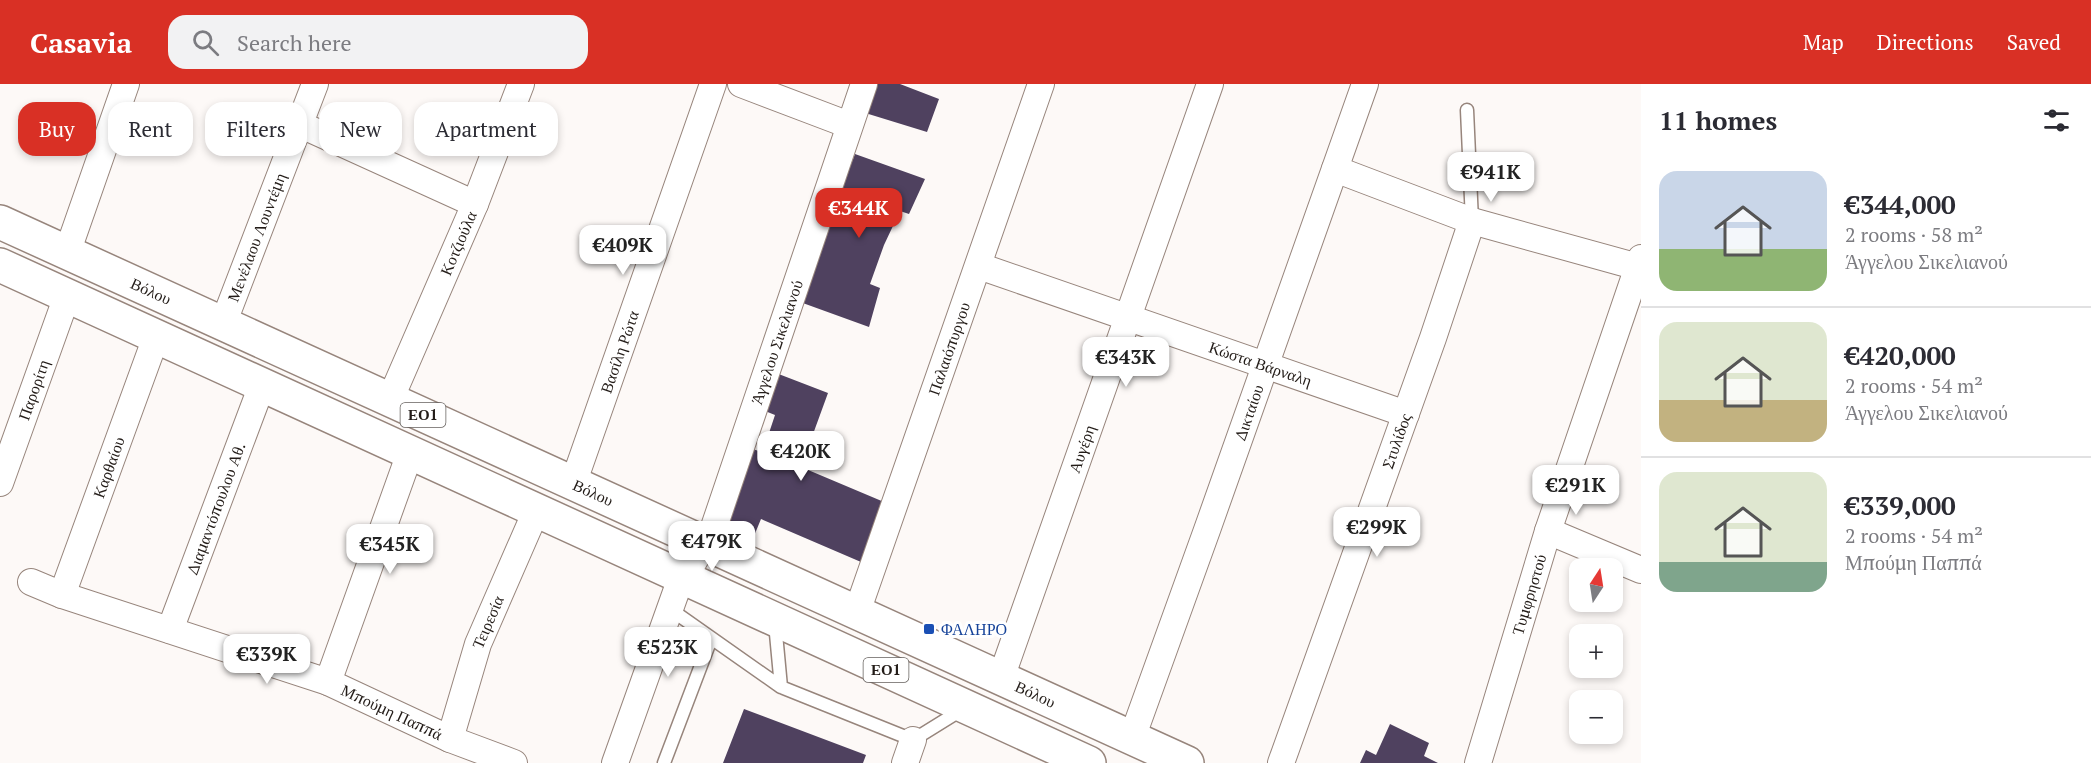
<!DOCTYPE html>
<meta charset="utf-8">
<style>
body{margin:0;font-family:"PT Serif",serif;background:#f2f2f3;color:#2b2b33;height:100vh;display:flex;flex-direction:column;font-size:22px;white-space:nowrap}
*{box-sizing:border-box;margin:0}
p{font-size:20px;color:#7c7c81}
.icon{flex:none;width:33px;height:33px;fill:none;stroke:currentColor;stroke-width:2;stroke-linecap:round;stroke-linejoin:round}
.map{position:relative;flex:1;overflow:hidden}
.panel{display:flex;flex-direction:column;background:#fff;width:450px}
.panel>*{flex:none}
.hud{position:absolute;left:18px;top:18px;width:570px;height:54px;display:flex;gap:12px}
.needle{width:39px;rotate:12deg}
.buttons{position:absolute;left:1569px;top:474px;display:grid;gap:12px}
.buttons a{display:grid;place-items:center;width:54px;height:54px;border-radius:12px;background:#fff;box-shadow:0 3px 9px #0003;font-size:30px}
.price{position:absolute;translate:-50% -51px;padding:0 14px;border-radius:12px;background:#fff;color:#222;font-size:20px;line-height:39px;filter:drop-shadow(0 2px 3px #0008)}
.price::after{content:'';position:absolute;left:50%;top:36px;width:18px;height:14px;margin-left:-9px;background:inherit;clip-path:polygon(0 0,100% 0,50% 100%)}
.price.on{background:#d93025;color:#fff}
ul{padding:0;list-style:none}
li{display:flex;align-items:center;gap:18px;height:150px;padding:0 18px}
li+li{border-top:2px solid #e1e1e2}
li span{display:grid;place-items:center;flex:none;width:168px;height:120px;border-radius:18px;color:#555}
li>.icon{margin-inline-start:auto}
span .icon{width:72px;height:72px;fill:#fffc;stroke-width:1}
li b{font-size:26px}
h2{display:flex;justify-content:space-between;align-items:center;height:72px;padding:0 18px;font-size:26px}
.chip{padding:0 21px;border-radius:18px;background:#fff;box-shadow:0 3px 9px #0003;font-size:21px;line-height:54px}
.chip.on{background:#d93025;color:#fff}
header{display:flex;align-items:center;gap:36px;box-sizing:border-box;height:84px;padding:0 30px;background:#d93025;color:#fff}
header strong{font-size:28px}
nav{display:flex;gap:33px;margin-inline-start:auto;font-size:21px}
.search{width:420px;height:54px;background:#f2f2f3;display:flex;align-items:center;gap:15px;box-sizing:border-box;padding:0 21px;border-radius:18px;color:#7c7c81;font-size:22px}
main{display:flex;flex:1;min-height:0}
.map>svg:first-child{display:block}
.building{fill:#4f415f}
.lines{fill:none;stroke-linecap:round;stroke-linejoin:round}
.service-casing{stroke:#97857c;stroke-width:15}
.minor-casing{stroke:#97857c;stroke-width:28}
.primary-casing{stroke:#97857c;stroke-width:36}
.service{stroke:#fff;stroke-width:12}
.minor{stroke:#fff;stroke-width:26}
.primary{stroke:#fff;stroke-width:33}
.transit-dot{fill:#1a4fb4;stroke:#fff;stroke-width:2}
.labels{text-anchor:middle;stroke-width:6;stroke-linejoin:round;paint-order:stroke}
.shield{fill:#fff;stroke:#65605d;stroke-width:1.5}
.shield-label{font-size:15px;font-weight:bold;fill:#231c18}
.street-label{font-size:16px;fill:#231c18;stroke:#fff}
.transit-label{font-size:16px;fill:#164399;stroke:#fff;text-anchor:start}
</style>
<header>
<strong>Casavia</strong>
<div class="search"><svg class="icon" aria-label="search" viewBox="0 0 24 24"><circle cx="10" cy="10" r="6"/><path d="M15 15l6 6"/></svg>Search here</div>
<nav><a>Map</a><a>Directions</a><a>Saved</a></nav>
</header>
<main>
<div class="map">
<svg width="1641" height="679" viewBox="0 0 1641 679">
<rect width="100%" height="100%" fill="#fdf9f7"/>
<path class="building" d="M 873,0 L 900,0 L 939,15 L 927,48 L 862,28 Z
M 855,70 L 925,95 L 909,130 L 900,127 L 884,161 L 870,200 L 880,204 L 869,243 L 800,218 L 826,144 Z
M 776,289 L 828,309 L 801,383 L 884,418 L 861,478 L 761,435 L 754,452 L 723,440 L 753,365 L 784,376 L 791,360 L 768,352 L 775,331 L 765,327 Z
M 744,625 L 866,671 L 863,679 L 723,679 Z
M 1390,640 L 1429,659 L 1424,672 L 1438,679 L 1360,679 L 1366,666 L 1376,671 Z"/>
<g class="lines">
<g class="service-casing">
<path id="service" d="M 1467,26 L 1472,137
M 670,525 L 781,603
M 775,539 L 781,603 L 913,656 L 963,625
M 664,679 L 711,555"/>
</g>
<g class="minor-casing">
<g id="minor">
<path d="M 741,0 L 849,41"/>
<path d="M 299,40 L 475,120"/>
<path d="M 1335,85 L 1472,137 L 1638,183"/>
<path d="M 67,169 L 126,0"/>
<path id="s1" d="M 979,182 L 1406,330"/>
<path id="s2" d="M 223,240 L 315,0"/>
<path id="s3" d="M 390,316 L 475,120 L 521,0"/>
<path id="s4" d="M 0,399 L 67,212"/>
<path id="s5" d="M 573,400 L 713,0"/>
<path d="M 1548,447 L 1641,486"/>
<path id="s6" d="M 31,498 L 62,511 L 328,598 L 450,655 L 514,679"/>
<path id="s7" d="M 62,511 L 156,253"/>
<path id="s8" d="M 857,528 L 1041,0"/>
<path id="s9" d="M 170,546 L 262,301"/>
<path id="s10" d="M 1001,594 L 1210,0"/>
<path d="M 328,598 L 410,369"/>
<path id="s11" d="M 1132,654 L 1207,446 L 1365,0"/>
<path id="s12" d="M 450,655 L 478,560 L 536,427"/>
<path id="s13" d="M 615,679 L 676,508 L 714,443 L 864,0"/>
<path d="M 905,679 L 913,656"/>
<path id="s14" d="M 1281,679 L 1433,254 L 1472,137"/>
<path id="s15" d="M 1478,679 L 1548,447 L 1641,174"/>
</g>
</g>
<g class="primary-casing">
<g id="primary">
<path id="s16" d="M 0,138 L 1187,679"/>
<path d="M 0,181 L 1089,679"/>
</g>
</g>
<use href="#service" class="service"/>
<use href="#minor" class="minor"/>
<use href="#primary" class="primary"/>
</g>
<rect class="transit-dot" x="923" y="539" width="12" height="12" rx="3"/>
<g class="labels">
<g class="shield">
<rect x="400.5" y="319" width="45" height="24" rx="4.5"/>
<rect x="863.5" y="574" width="45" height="24" rx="4.5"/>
</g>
<g class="shield-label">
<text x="423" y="336">ΕΟ1</text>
<text x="886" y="591">ΕΟ1</text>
</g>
<g class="street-label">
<text dy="6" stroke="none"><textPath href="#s2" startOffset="93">Μενέλαου Λουντέμη</textPath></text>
<text dy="6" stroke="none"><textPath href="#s3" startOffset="171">Κοτζιούλα</textPath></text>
<text dy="6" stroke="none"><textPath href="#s16" startOffset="166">Βόλου</textPath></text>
<text dy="6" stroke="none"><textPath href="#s13" startOffset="452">Άγγελου Σικελιανού</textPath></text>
<text dy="6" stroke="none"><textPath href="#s8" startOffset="279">Παλαιόπυργου</textPath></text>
<text dy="6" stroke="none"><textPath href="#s5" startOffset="140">Βασίλη Ρώτα</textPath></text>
<text dy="6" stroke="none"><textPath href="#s1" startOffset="298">Κώστα Βάρναλη</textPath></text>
<text dy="6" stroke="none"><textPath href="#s4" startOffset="99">Παρορίτη</textPath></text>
<text dy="6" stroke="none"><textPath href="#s11" startOffset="346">Δικταίου</textPath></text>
<text dy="6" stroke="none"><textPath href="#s14" startOffset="342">Στυλίδος</textPath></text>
<text dy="6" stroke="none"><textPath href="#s10" startOffset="243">Αυγέρη</textPath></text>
<text dy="6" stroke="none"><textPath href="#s7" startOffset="136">Καρθαίου</textPath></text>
<text dy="6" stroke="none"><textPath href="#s16" startOffset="652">Βόλου</textPath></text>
<text dy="6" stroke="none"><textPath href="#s9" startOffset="130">Διαμαντόπουλου Αθ.</textPath></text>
<text dy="6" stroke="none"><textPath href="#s15" startOffset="176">Τυμφρηστού</textPath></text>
<text dy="6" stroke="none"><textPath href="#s12" startOffset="123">Τειρεσία</textPath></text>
<text dy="6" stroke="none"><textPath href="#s16" startOffset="1138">Βόλου</textPath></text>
<text dy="6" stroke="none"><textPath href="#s6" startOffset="384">Μπούμη Παππά</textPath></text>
</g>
<g class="transit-label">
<text x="941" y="551">ΦΑΛΗΡΟ</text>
</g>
</g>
</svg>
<div class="buttons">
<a><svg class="needle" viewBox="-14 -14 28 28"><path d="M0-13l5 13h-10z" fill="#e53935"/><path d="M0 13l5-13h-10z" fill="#7c7c81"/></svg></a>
<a>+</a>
<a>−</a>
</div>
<b class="price" style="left:1491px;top:119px">€941K</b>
<b class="price on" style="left:859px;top:155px">€344K</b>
<b class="price" style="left:623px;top:192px">€409K</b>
<b class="price" style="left:1126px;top:304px">€343K</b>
<b class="price" style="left:801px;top:398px">€420K</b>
<b class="price" style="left:1576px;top:432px">€291K</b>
<b class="price" style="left:1377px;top:474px">€299K</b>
<b class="price" style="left:712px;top:488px">€479K</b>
<b class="price" style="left:390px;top:491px">€345K</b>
<b class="price" style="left:668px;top:594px">€523K</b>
<b class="price" style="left:267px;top:601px">€339K</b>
<div class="hud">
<a class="chip on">Buy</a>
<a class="chip">Rent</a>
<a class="chip">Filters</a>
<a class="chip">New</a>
<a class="chip">Apartment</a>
</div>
</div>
<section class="panel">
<h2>11 homes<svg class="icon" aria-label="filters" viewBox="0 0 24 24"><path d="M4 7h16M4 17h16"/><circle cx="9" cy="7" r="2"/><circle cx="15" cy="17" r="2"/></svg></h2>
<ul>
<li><span style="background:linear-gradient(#c9d6e8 65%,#8fb573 0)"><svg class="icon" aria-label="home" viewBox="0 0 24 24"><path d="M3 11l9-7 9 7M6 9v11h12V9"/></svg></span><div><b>€344,000</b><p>2 rooms · 58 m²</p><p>Άγγελου Σικελιανού</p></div></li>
<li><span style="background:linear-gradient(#dfe7d0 65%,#c2b280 0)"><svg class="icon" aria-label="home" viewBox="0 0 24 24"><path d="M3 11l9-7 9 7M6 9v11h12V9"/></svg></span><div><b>€420,000</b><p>2 rooms · 54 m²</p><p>Άγγελου Σικελιανού</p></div></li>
<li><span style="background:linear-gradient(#dfe7d0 75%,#7fa58c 0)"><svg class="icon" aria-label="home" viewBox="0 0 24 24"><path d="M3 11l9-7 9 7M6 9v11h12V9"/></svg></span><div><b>€339,000</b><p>2 rooms · 54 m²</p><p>Μπούμη Παππά</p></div></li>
</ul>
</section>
</main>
